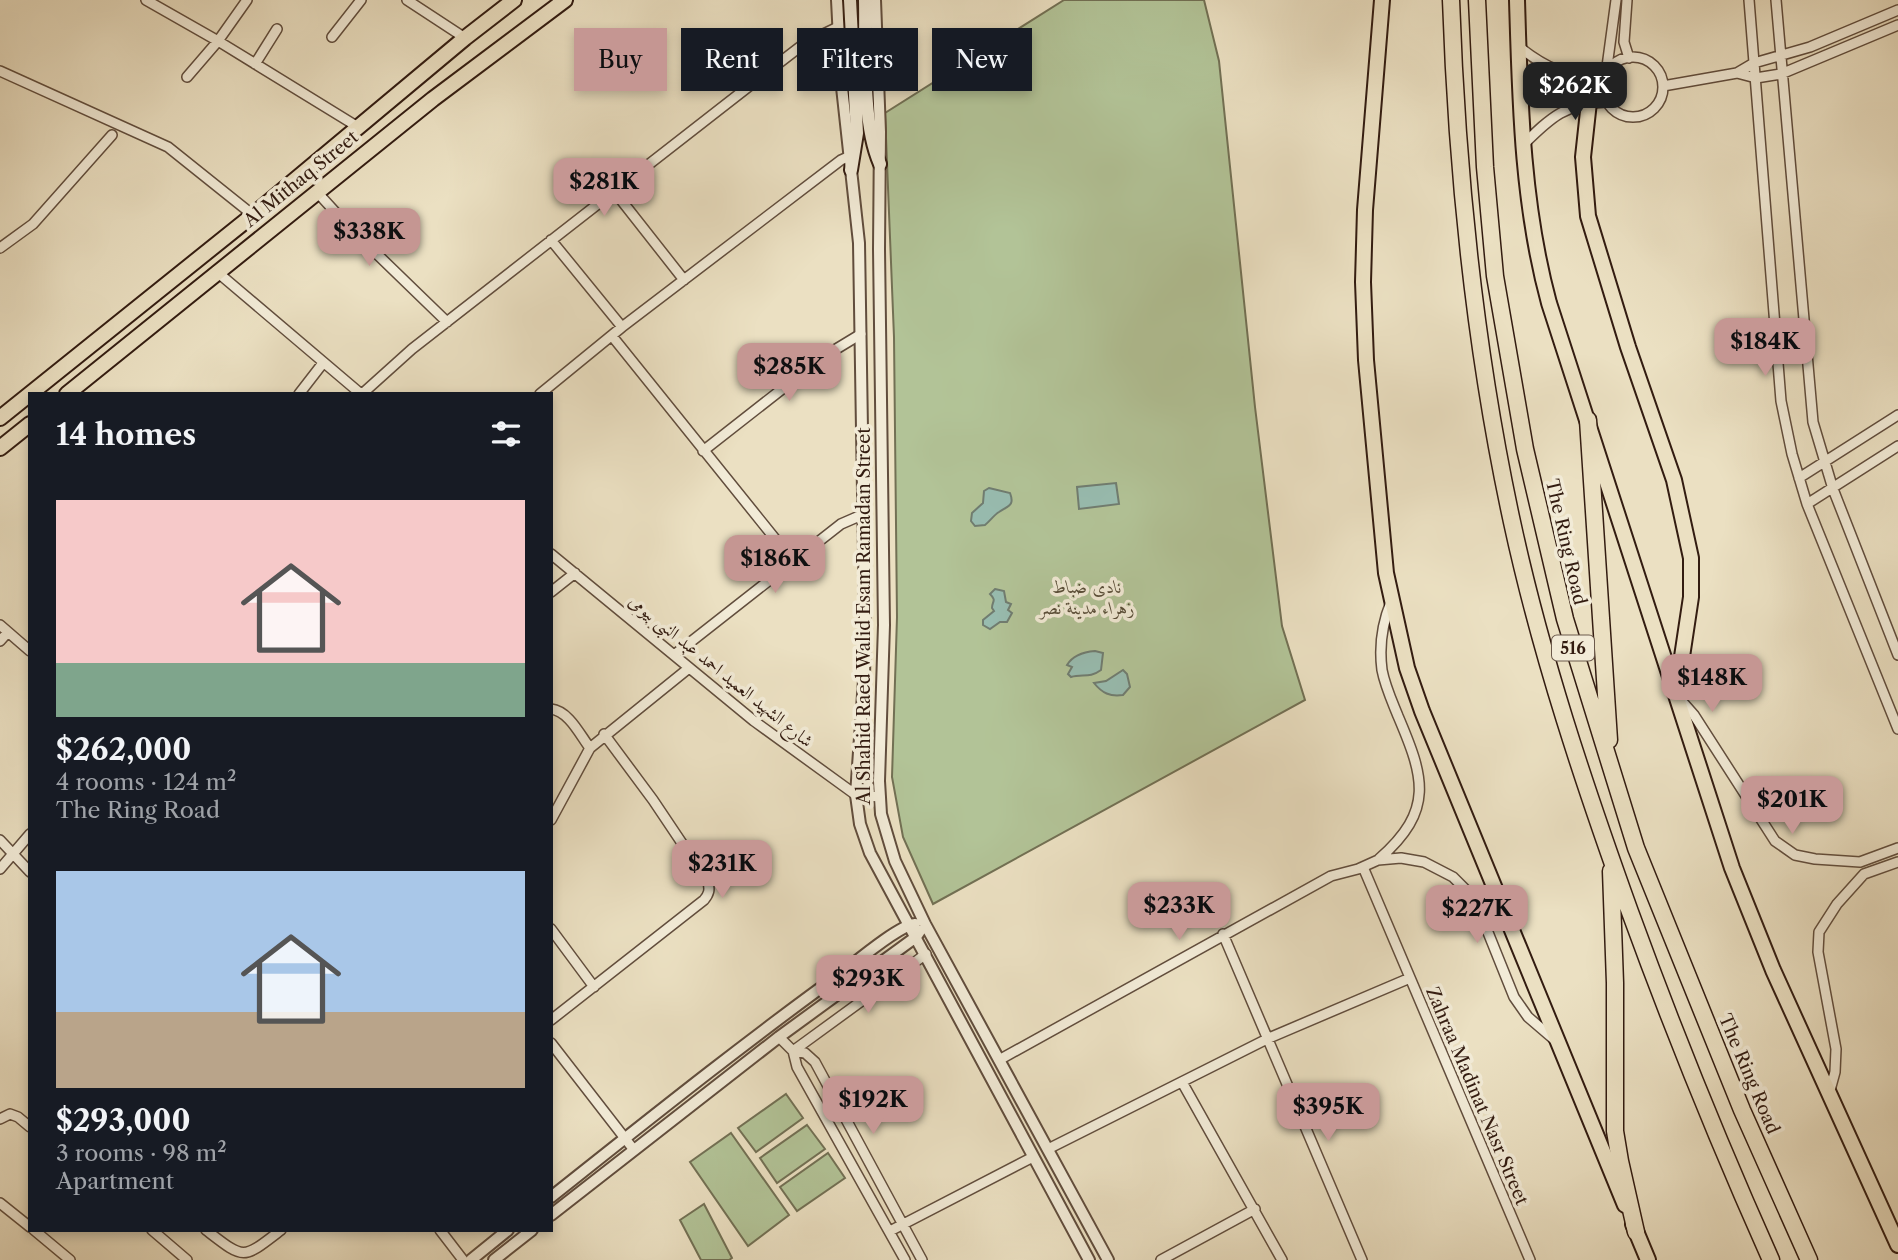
<!DOCTYPE html>
<meta charset="utf-8">
<style>
body{margin:0;font-family:"Libre Caslon Text",Amiri,serif;background:#20242c;color:#f1f3f6;height:100vh;display:flex;flex-direction:column;font-size:26px;white-space:nowrap}
*{box-sizing:border-box;margin:0}
p{font-size:23px;color:#9ea1a6}
.icon{flex:none;width:38px;height:38px;fill:none;stroke:currentColor;stroke-width:2;stroke-linecap:round;stroke-linejoin:round}
.map{position:relative;flex:1;overflow:hidden}
.side{position:absolute;left:28px;top:392px;width:525px;height:840px;display:flex;flex-direction:column;background:#171b24;border-radius:0px;box-shadow:0 4px 10px #0003}
.side>*{flex:none}
.banner{position:absolute;left:574px;top:28px;width:665px;height:63px;display:flex;gap:14px}
.price{position:absolute;translate:-50% -60px;padding:0 16px;border-radius:14px;background:#c59692;color:#111;font-size:23px;line-height:46px;filter:drop-shadow(0 2px 4px #0008)}
.price::after{content:'';position:absolute;left:50%;top:42px;width:21px;height:16px;margin-left:-10px;background:inherit;clip-path:polygon(0 0,100% 0,50% 100%)}
.price.on{background:#222;color:#fff}
ul{padding:0;list-style:none}
li{display:grid;align-content:center;gap:14px;height:371px;padding:0 28px}
li span{display:grid;place-items:center;height:217px;border-radius:0px;color:#555}
li>.icon{margin-inline-start:auto}
span .icon{width:126px;height:126px;fill:#fffc;stroke-width:1}
li b{font-size:30px}
h2{display:flex;justify-content:space-between;align-items:center;height:84px;padding:0 28px;font-size:30px}
.tag{padding:0 24px;border-radius:0px;background:#171b24;box-shadow:0 4px 10px #0003;font-size:24px;line-height:63px}
.tag.on{background:#c59692;color:#111}
.map>svg:first-child{display:block}
.green{fill:#b2c397;stroke:#727054;stroke-width:2}
.water{fill:#98bdb1;stroke:#707d71;stroke-width:2}
.lines{fill:none;stroke-linecap:round;stroke-linejoin:round}
.minor-casing{stroke:#614d3d;stroke-width:12}
.tertiary-casing{stroke:#614d3d;stroke-width:14}
.secondary-casing{stroke:#331c11;stroke-width:16}
.primary-casing{stroke:#331c11;stroke-width:18}
.trunk-casing{stroke:#331c11;stroke-width:18}
.motorway-casing{stroke:#331c11;stroke-width:19}
.minor{stroke:#f2ebd7;stroke-width:9}
.tertiary{stroke:#f2ebd7;stroke-width:10}
.secondary{stroke:#f2ebd7;stroke-width:12}
.primary{stroke:#ebe0c2;stroke-width:14}
.trunk{stroke:#ebe0c2;stroke-width:14}
.motorway{stroke:#ebe0c2;stroke-width:16}
.labels{text-anchor:middle;stroke-width:7;stroke-linejoin:round;paint-order:stroke}
.shield{fill:#f2ebd7;stroke:#6c5a4c;stroke-width:2}
.shield-label{font-size:16px;font-weight:bold;fill:#331c11}
.street-label{font-size:18px;fill:#331c11;stroke:#f2ebd7}
.park-label{font-size:18px;font-style:italic;fill:#594e39;stroke:#f2ebd7}
</style>
<div class="map">
<svg width="1898" height="1260" viewBox="0 0 1898 1260">
<rect width="100%" height="100%" fill="#ebe0c2"/>
<filter id="stains"><feTurbulence type="fractalNoise" baseFrequency=".00286" numOctaves="4"/><feColorMatrix values="0 0 0 0 .2 0 0 0 0 .09 0 0 0 0 .02 0 0 0 .5 -.17"/></filter>
<radialGradient id="worn" r=".72"><stop offset=".6" stop-color="#630" stop-opacity="0"/><stop offset="1" stop-color="#630" stop-opacity=".3"/></radialGradient>
<path class="green" d="M 1064,0 L 1204,0 L 1219,61 L 1255,407 L 1282,626 L 1305,700 L 933,904 L 903,837 L 892,777 L 897,617 L 894,337 L 885,113 Z
M 786,1094 L 803,1118 L 756,1152 L 738,1128 Z
M 807,1125 L 825,1149 L 777,1183 L 760,1158 Z
M 731,1133 L 789,1215 L 748,1246 L 690,1162 Z
M 828,1153 L 845,1178 L 797,1211 L 780,1187 Z
M 704,1204 L 732,1258 L 729,1260 L 701,1260 L 680,1220 Z"/>
<path class="water" d="M 1116,483 L 1119,504 L 1079,509 L 1077,487 Z
M 989,488 L 1010,493 C 1015,506 1008,506 999,512 C 994,515 990,521 985,525 L 975,526 L 971,521 L 972,513 L 983,503 L 984,491 Z
M 995,589 L 1004,591 L 1006,602 L 1011,604 L 1008,610 L 1012,613 L 1007,622 L 1000,622 L 990,629 L 983,625 L 983,620 L 994,611 L 992,608 C 992,601 997,601 990,594 Z
M 1095,651 L 1103,653 L 1101,670 C 1089,679 1082,673 1071,677 L 1068,674 L 1072,667 L 1067,665 C 1073,655 1083,652 1095,651 Z
M 1123,670 L 1127,674 L 1130,687 L 1123,695 C 1110,697 1102,693 1094,683 L 1106,681 Z"/>
<g class="lines">
<g class="minor-casing">
<path id="minor" d="M 146,0 L 218,41 L 358,127
M 407,0 L 465,38
M 1627,0 L 1624,42 L 1629,58
M 1749,0 L 1781,401 L 1792,454 L 1807,504 L 1898,729
M 1776,0 L 1813,422 L 1833,489 L 1898,655
M 332,37 L 361,0
M 1518,46 C 1545,68 1570,79 1605,78
M1603 87a30 30 0 1 1 60 0a30 30 0 1 1-60 0Z
M 255,64 L 277,29
M 0,71 L 168,147 L 253,215
M 1737,73 L 1756,78 L 1781,74 L 1898,25
M 1606,74 L 1616,0
M 187,77 L 218,41 L 247,0
M 1663,86 L 1737,73 L 1754,63 L 1810,47 L 1898,10
M 1523,145 C 1551,117 1566,103 1607,102
M 316,191 L 349,227 L 447,322
M 614,191 L 684,280
M 551,240 L 622,327
M 0,248 L 33,224 L 112,135
M 216,271 L 361,394
M 612,336 L 793,561
M 299,394 L 323,363
M 362,394 L 412,349 L 766,73 L 805,43 L 838,27
M 540,394 L 622,327 L 841,160 L 850,156
M 703,451 L 823,357 L 861,334
M 1799,478 L 1898,415
M 1807,504 L 1898,446
M 551,554 L 754,721 L 856,795 L 880,797
M 551,592 L 575,573
M 0,625 L 30,651
M 0,641 L 8,632
M 674,655 L 841,524 L 864,514
M 1679,698 L 1694,715 L 1775,841 L 1795,855 L 1815,859 L 1860,862 L 1898,848
M 551,709 C 569,711 580,735 590,748
M 551,820 L 590,748 L 689,668
M 0,840 L 30,872
M 1379,859 C 1435,810 1424,777 1398,716 C 1392,701 1385,686 1382,670 C 1379,647 1382,624 1391,602
M 1363,867 L 1530,1260
M 0,869 L 30,834
M 551,929 L 594,987
M 1223,934 L 1362,1260
M 551,1020 L 704,900 C 709,894 710,890 708,882 L 653,800 L 604,734
M 779,1037 L 793,1051 L 805,1053 L 815,1062 L 922,1260
M 551,1043 L 634,1150
M 793,1051 L 797,1067 L 905,1260
M 793,1051 L 926,954
M 999,1060 L 1331,876 L 1358,869 L 1378,860 L 1401,858 L 1424,862 L 1453,877 L 1468,892 L 1479,910 L 1514,997 L 1528,1017 L 1556,1041
M 1182,1082 L 1282,1260
M 1829,1094 L 1835,1072 L 1836,1049 L 1818,952 L 1819,932 L 1837,904 L 1864,874 L 1898,862
M 0,1119 L 10,1114 L 18,1117 L 30,1127
M 1048,1149 L 1269,1038 L 1410,978
M 0,1203 L 30,1227
M 34,1230 L 70,1260
M 152,1230 L 187,1260
M 206,1230 C 245,1260 242,1260 281,1230
M 440,1230 L 463,1260
M 890,1231 L 1033,1157
M 1161,1260 L 1255,1209"/>
</g>
<g class="tertiary-casing">
<path id="tertiary" d="M 837,0 L 841,78 L 859,243 L 865,616 L 864,680 L 856,795 L 860,824 L 870,853 L 1089,1260
M 875,0 L 880,132 L 879,249 L 884,625 L 879,781 L 881,814 L 895,861 L 925,924 L 1108,1260
M 551,1197 C 648,1120 744,1043 844,971 C 858,960 900,925 915,924
M 551,1215 L 779,1037 L 916,937 L 920,931
M 471,1260 L 508,1230
M 494,1260 L 532,1230"/>
</g>
<g class="secondary-casing">
<path id="secondary" d="M 850,0 L 857,133 L 851,170
M 865,0 C 866,48 861,121 880,164"/>
</g>
<g class="primary-casing">
<path id="primary" d="M 67,394 L 433,99 L 565,0
M 0,418 L 253,215 L 465,38 L 514,0
M 0,448 L 30,424"/>
</g>
<g class="trunk-casing">
<path id="trunk" d="M 1382,0 L 1365,210 L 1363,282 L 1366,360 L 1386,573 L 1407,668 L 1422,711 L 1625,1205
M 1517,0 C 1520,102 1522,204 1549,303 L 1732,868 L 1773,970 L 1898,1245
M 1589,102 L 1583,157 L 1588,216 L 1628,347 L 1674,480 L 1691,558 L 1691,597 L 1680,670 L 1674,692
M 1633,1224 L 1648,1260"/>
</g>
<g class="motorway-casing">
<path id="motorway" d="M 1451,0 C 1457,175 1475,351 1512,522 C 1541,656 1584,784 1630,912 C 1673,1030 1720,1146 1771,1260
M 1477,0 L 1485,167 L 1495,276 L 1525,449 L 1565,619 L 1636,848 L 1742,1110 L 1809,1260
M 1588,420 L 1609,740
M 1611,871 L 1615,983 L 1615,1131 L 1620,1161 L 1636,1232"/>
</g>
<use href="#minor" class="minor"/>
<use href="#tertiary" class="tertiary"/>
<use href="#secondary" class="secondary"/>
<use href="#primary" class="primary"/>
<use href="#trunk" class="trunk"/>
<use href="#motorway" class="motorway"/>
</g>
<g class="labels">
<rect class="shield" x="1552" y="635.5" width="42" height="25" rx="5"/>
<g class="shield-label">
<text x="1573" y="654">516</text>
</g>
<g class="street-label">
<text transform="translate(301 179) rotate(-39)" y="6">Al Mithaq Street</text>
<text transform="translate(1566 542) rotate(77)" y="6">The Ring Road</text>
<text transform="translate(864 616) rotate(-90)" y="6">Al Shahid Raed Walid Esam Ramadan Street</text>
<text transform="translate(721 671) rotate(39)" y="6">شارع الشهيد العميد احمد عبد النبى بيومى</text>
<text transform="translate(1749 1074) rotate(67)" y="6">The Ring Road</text>
<text transform="translate(1477 1096) rotate(67)" y="6">Zahraa Madinat Nasr Street</text>
</g>
<g class="park-label">
<text x="1087" y="593">نادى ضباط<tspan x="1087" dy="21">زهراء مدينة نصر</tspan></text>
</g>
</g>
<rect width="100%" height="100%" filter="url(#stains)"/>
<rect width="100%" height="100%" fill="url(#worn)"/>
</svg>
<b class="price on" style="left:1575px;top:122px">$262K</b>
<b class="price" style="left:604px;top:218px">$281K</b>
<b class="price" style="left:369px;top:268px">$338K</b>
<b class="price" style="left:1765px;top:378px">$184K</b>
<b class="price" style="left:789px;top:403px">$285K</b>
<b class="price" style="left:775px;top:595px">$186K</b>
<b class="price" style="left:1712px;top:714px">$148K</b>
<b class="price" style="left:1792px;top:836px">$201K</b>
<b class="price" style="left:722px;top:900px">$231K</b>
<b class="price" style="left:1179px;top:942px">$233K</b>
<b class="price" style="left:1477px;top:945px">$227K</b>
<b class="price" style="left:868px;top:1015px">$293K</b>
<b class="price" style="left:873px;top:1136px">$192K</b>
<b class="price" style="left:1328px;top:1143px">$395K</b>
<div class="banner">
<a class="tag on">Buy</a>
<a class="tag">Rent</a>
<a class="tag">Filters</a>
<a class="tag">New</a>
</div>
<section class="side">
<h2>14 homes<svg class="icon" aria-label="filters" viewBox="0 0 24 24"><path d="M4 7h16M4 17h16"/><circle cx="9" cy="7" r="2"/><circle cx="15" cy="17" r="2"/></svg></h2>
<ul>
<li><span style="background:linear-gradient(#f6c9c9 75%,#7fa58c 0)"><svg class="icon" aria-label="home" viewBox="0 0 24 24"><path d="M3 11l9-7 9 7M6 9v11h12V9"/></svg></span><div><b>$262,000</b><p>4 rooms · 124 m²</p><p>The Ring Road</p></div></li>
<li><span style="background:linear-gradient(#a9c7e8 65%,#b9a48a 0)"><svg class="icon" aria-label="home" viewBox="0 0 24 24"><path d="M3 11l9-7 9 7M6 9v11h12V9"/></svg></span><div><b>$293,000</b><p>3 rooms · 98 m²</p><p>Apartment</p></div></li>
</ul>
</section>
</div>
